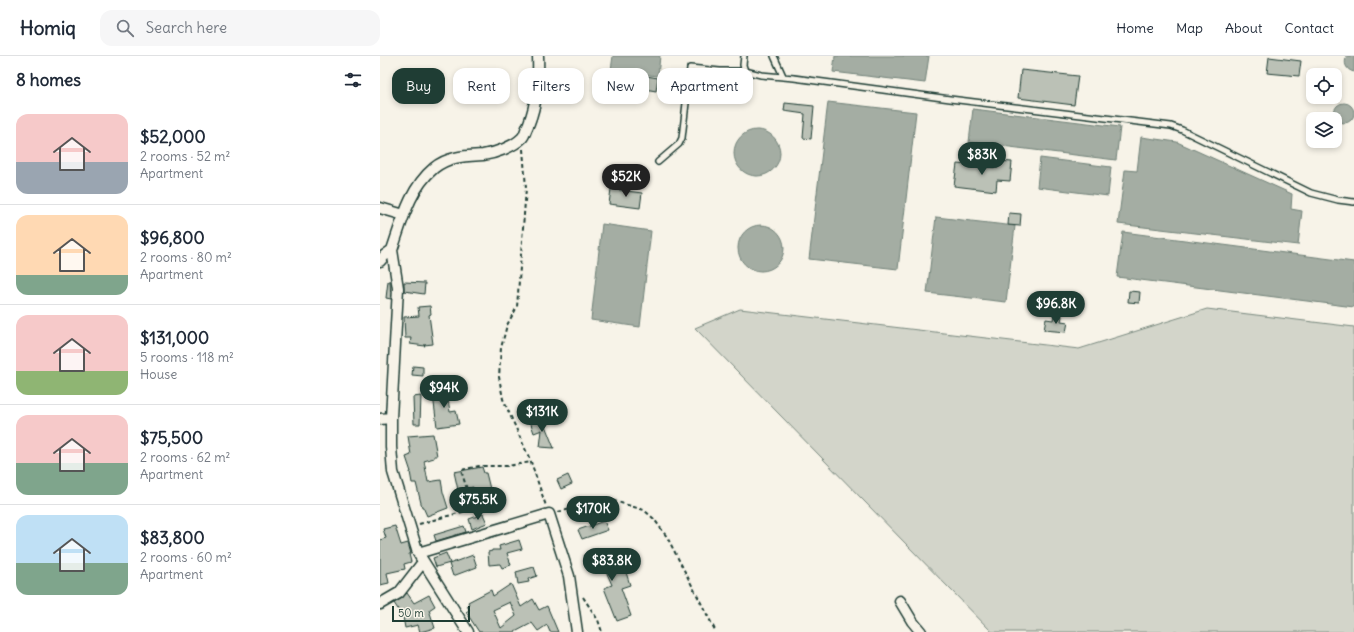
<!DOCTYPE html>
<meta charset="utf-8">
<style>
body{margin:0;font-family:Delius,sans-serif;background:#f6f6f7;color:#1f2937;height:100vh;display:flex;flex-direction:column;font-size:15px;white-space:nowrap}
*{box-sizing:border-box;margin:0}
p{font-size:13px;color:#747a83}
.icon{flex:none;width:22px;height:22px;fill:none;stroke:currentColor;stroke-width:2;stroke-linecap:round;stroke-linejoin:round}
.map{position:relative;flex:1;overflow:hidden}
.sheet{display:flex;flex-direction:column;background:#fff;width:380px}
.sheet>*{flex:none}
.top-card{position:absolute;left:12px;top:12px;width:380px;height:36px;display:flex;gap:8px}
.controls{position:absolute;left:926px;top:12px;display:grid;gap:8px}
.controls a{display:grid;place-items:center;width:36px;height:36px;border-radius:8px;background:#fff;box-shadow:0 2px 6px #0003;font-size:20px}
.scale{position:absolute;left:12px;bottom:10px;width:78px;box-sizing:border-box;padding-left:4px;border:2px solid #1f3d34;border-top:0;font-size:11px;line-height:14px;white-space:nowrap;color:#1f3d34;-webkit-text-stroke:3px #f7f3e8;paint-order:stroke}
.price{position:absolute;translate:-50% -34px;padding:0 9px;border-radius:14px;background:#1f3d34;color:#fff;font-size:13px;line-height:26px;filter:drop-shadow(0 1px 2px #0008)}
.price::after{content:'';position:absolute;left:50%;top:24px;width:12px;height:9px;margin-left:-6px;background:inherit;clip-path:polygon(0 0,100% 0,50% 100%)}
.price.selected{background:#222;color:#fff}
ul{padding:0;list-style:none}
li{display:flex;align-items:center;gap:12px;height:100px;padding:0 16px}
li+li{border-top:1px solid #e0e1e3}
li span{display:grid;place-items:center;flex:none;width:112px;height:80px;border-radius:12px;color:#555}
li>.icon{margin-inline-start:auto}
span .icon{width:48px;height:48px;fill:#fffc;stroke-width:1}
li b{font-size:17px}
h2{display:flex;justify-content:space-between;align-items:center;height:48px;padding:0 16px;font-size:17px}
.tag{padding:0 14px;border-radius:12px;background:#fff;box-shadow:0 2px 6px #0003;font-size:14px;line-height:36px}
.tag.selected{background:#1f3d34;color:#fff}
header{display:flex;align-items:center;gap:24px;box-sizing:border-box;height:56px;padding:0 20px;background:#fff;border-bottom:1px solid #e0e1e3}
header strong{font-size:19px}
nav{display:flex;gap:22px;margin-inline-start:auto;font-size:14px}
.search{width:280px;height:36px;background:#f6f6f7;display:flex;align-items:center;gap:10px;box-sizing:border-box;padding:0 14px;border-radius:12px;color:#747a83;font-size:15px}
main{display:flex;flex:1;min-height:0}
.map>svg:first-child{display:block}
.green{fill:#d3d5ca;stroke:#79897f}
.water{fill:#a4ada3;stroke:#6f8077}
.building{fill:#bbc1b6;stroke:#1f3d34;fill-rule:evenodd}
.lines{fill:none;stroke-linecap:round;stroke-linejoin:round}
.service-casing{stroke:#1f3d34;stroke-width:8}
.minor-casing{stroke:#1f3d34;stroke-width:13}
.path{stroke:#1f3d34;stroke-width:2;stroke-dasharray:4 3;stroke-linecap:butt}
.service{stroke:#f7f3e8;stroke-width:5}
.minor{stroke:#f7f3e8;stroke-width:10}
</style>
<header>
<strong>Homiq</strong>
<div class="search"><svg class="icon" aria-label="search" viewBox="0 0 24 24"><circle cx="10" cy="10" r="6"/><path d="M15 15l6 6"/></svg>Search here</div>
<nav><a>Home</a><a>Map</a><a>About</a><a>Contact</a></nav>
</header>
<main>
<section class="sheet">
<h2>8 homes<svg class="icon" aria-label="filters" viewBox="0 0 24 24"><path d="M4 7h16M4 17h16"/><circle cx="9" cy="7" r="2"/><circle cx="15" cy="17" r="2"/></svg></h2>
<ul>
<li><span style="background:linear-gradient(#f6c9c9 60%,#9aa5b1 0)"><svg class="icon" aria-label="home" viewBox="0 0 24 24"><path d="M3 11l9-7 9 7M6 9v11h12V9"/></svg></span><div><b>$52,000</b><p>2 rooms · 52 m²</p><p>Apartment</p></div></li>
<li><span style="background:linear-gradient(#ffd9b3 75%,#7fa58c 0)"><svg class="icon" aria-label="home" viewBox="0 0 24 24"><path d="M3 11l9-7 9 7M6 9v11h12V9"/></svg></span><div><b>$96,800</b><p>2 rooms · 80 m²</p><p>Apartment</p></div></li>
<li><span style="background:linear-gradient(#f6c9c9 70%,#8fb573 0)"><svg class="icon" aria-label="home" viewBox="0 0 24 24"><path d="M3 11l9-7 9 7M6 9v11h12V9"/></svg></span><div><b>$131,000</b><p>5 rooms · 118 m²</p><p>House</p></div></li>
<li><span style="background:linear-gradient(#f6c9c9 60%,#7fa58c 0)"><svg class="icon" aria-label="home" viewBox="0 0 24 24"><path d="M3 11l9-7 9 7M6 9v11h12V9"/></svg></span><div><b>$75,500</b><p>2 rooms · 62 m²</p><p>Apartment</p></div></li>
<li><span style="background:linear-gradient(#bfe0f5 60%,#7fa58c 0)"><svg class="icon" aria-label="home" viewBox="0 0 24 24"><path d="M3 11l9-7 9 7M6 9v11h12V9"/></svg></span><div><b>$83,800</b><p>2 rooms · 60 m²</p><p>Apartment</p></div></li>
</ul>
</section>
<div class="map">
<svg width="974" height="576" viewBox="0 0 974 576">
<rect width="100%" height="100%" fill="#f7f3e8"/>
<filter id="ink" filterUnits="userSpaceOnUse"><feTurbulence type="fractalNoise" baseFrequency=".025" numOctaves="2"/><feDisplacementMap in="SourceGraphic" scale="8" xChannelSelector="R" yChannelSelector="G"/><feConvolveMatrix kernelMatrix="1 2 1 2 8 2 1 2 1" color-interpolation-filters="sRGB"/></filter>
<g filter="url(#ink)">
<path class="green" d="M 360,253 L 699,293 L 827,253 L 974,271 L 974,576 L 612,576 L 315,272 Z"/>
<path class="water" d="M 233,0 L 280,0 L 278,20 L 231,14 Z
M 455,0 L 549,0 L 545,27 L 453,16 Z
M 967,0 L 974,0 L 974,16 C 966,14 963,7 967,0 Z
M 448,46 L 536,56 L 518,213 L 429,203 Z
M954 57a10 10 0 1 1 20 0a10 10 0 1 1-20 0Z
M 593,53 L 740,71 L 736,104 L 589,86 Z
M354 97a23 23 0 1 1 46 0a23 23 0 1 1-46 0Z
M 761,81 L 797,86 L 912,138 L 911,153 L 922,155 L 918,189 L 738,168 L 745,114 L 757,115 Z
M 660,102 L 731,111 L 728,140 L 657,131 Z
M 556,161 L 635,170 L 626,246 L 547,237 Z
M 222,168 L 271,175 L 260,271 L 211,264 Z
M358 192a23 23 0 1 1 46 0a23 23 0 1 1-46 0Z
M 743,176 L 974,206 L 974,251 L 737,221 Z"/>
<path class="building" d="M 889,1 L 921,5 L 919,20 L 887,17 Z
M 641,14 L 698,20 L 694,49 L 638,42 Z
M 266,20 L 278,22 L 276,35 L 265,33 Z
M 354,24 L 364,26 L 363,39 L 353,38 Z
M 405,47 L 434,50 L 431,83 L 423,82 L 425,58 L 404,55 Z
M 619,105 L 632,106 L 630,125 L 617,124 L 616,135 L 574,130 L 577,108 L 618,112 Z
M 231,133 L 262,137 L 260,152 L 229,148 Z
M 629,157 L 641,158 L 640,170 L 628,169 Z
M 8,225 L 10,225 L 11,243 L 6,242 Z
M 24,226 L 45,227 L 44,238 L 24,235 Z
M 749,235 L 760,236 L 759,247 L 748,246 Z
M 50,250 L 51,258 L 49,259 L 53,288 L 44,289 L 45,290 L 30,288 L 31,282 L 25,282 L 24,261 L 39,260 L 38,251 Z
M 674,259 L 682,260 L 681,265 L 688,266 L 686,276 L 664,274 L 666,263 L 673,264 Z
M 33,310 L 43,311 L 43,320 L 32,319 Z
M 60,331 L 69,331 L 68,343 L 70,356 L 76,355 L 79,368 L 57,371 L 53,339 L 60,339 Z
M 41,340 L 40,368 L 34,368 L 33,341 Z
M 161,361 L 166,372 L 174,392 L 160,391 L 162,374 L 154,377 L 150,365 Z
M 53,378 L 57,400 L 54,400 L 54,402 L 44,405 L 48,426 L 61,424 L 63,436 L 68,452 L 47,460 L 43,451 L 42,451 L 36,427 L 32,427 L 30,416 L 31,416 L 26,401 L 31,399 L 28,380 Z
M 102,411 L 104,417 L 106,417 L 110,433 L 94,436 L 93,431 L 78,434 L 74,416 Z
M 188,419 L 192,428 L 181,433 L 177,424 Z
M 103,458 L 107,467 L 92,473 L 89,463 Z
M 224,465 L 228,474 L 202,483 L 198,474 Z
M 15,470 L 21,489 L 28,487 L 31,498 L 29,498 L 31,506 L 24,508 L 25,513 L 7,517 L 9,527 L 0,529 L 0,484 L 6,482 L 3,473 Z
M 84,470 L 86,476 L 56,485 L 54,479 Z
M 139,484 L 142,493 L 127,497 L 131,509 L 122,512 L 120,508 L 109,509 L 108,496 L 112,495 L 112,494 L 120,494 L 119,490 Z
M 218,493 L 222,501 L 234,498 L 238,509 L 243,507 L 250,529 L 241,532 L 251,560 L 237,565 L 224,532 L 232,529 L 223,508 L 210,514 L 204,499 Z
M 66,497 L 70,507 L 56,511 L 53,502 Z
M 93,499 L 97,511 L 73,520 L 69,508 Z
M 154,511 L 157,520 L 148,523 L 149,526 L 138,528 L 136,516 Z
M 131,528 L 141,551 L 153,543 L 159,554 L 167,550 L 178,576 L 170,576 L 167,569 L 158,575 L 152,567 L 135,576 L 99,576 L 86,556 L 89,554 L 87,549 L 89,548 L 88,546 L 111,534 L 113,540 ZM 130,546 L 136,560 L 121,572 L 113,554 Z
M 27,537 L 34,547 L 49,539 L 55,550 L 49,554 L 55,572 L 40,576 L 38,569 L 25,572 L 23,561 L 14,547 L 22,542 Z"/>
<g class="lines">
<g class="service-casing">
<path id="service" d="M 364,0 L 363,9 L 365,15 L 381,19 L 414,22 L 570,43 L 791,70 L 802,74 L 931,137 L 958,144 L 974,146
M 394,0 L 403,20
M 278,106 L 299,88 L 302,82 L 310,12 L 340,15 L 365,15"/>
</g>
<g class="minor-casing">
<path id="minor" d="M 0,152 L 24,159
M 12,194 L 18,232 L 11,362 L 11,391 L 13,416 L 38,497 L 88,576
M 0,205 L 5,199 L 12,194 C 22,165 30,132 54,112 C 68,100 86,100 103,99 C 116,97 133,91 142,82 C 144,80 145,77 146,74 C 157,51 159,25 158,0
M 0,363 L 11,362
M 38,497 L 169,458 L 189,520 L 197,576
M 520,545 L 532,565 L 541,576
M 0,548 L 19,537 L 43,506"/>
</g>
<path class="path" d="M 143,93 L 146,132 L 137,251 L 127,269 L 121,292 L 119,321 L 123,343 L 151,406 L 166,450
M 178,456 L 220,446 L 234,445 L 264,454 L 274,463 L 287,481 L 336,576
M 39,468 L 93,453 L 81,414 L 99,410 L 128,410 L 151,406
M 203,541 L 218,564 L 222,576"/>
<use href="#service" class="service"/>
<use href="#minor" class="minor"/>
</g>
</g>
</svg>
<div class="controls">
<a><svg class="icon" aria-label="locate" viewBox="0 0 24 24"><circle cx="12" cy="12" r="6"/><path d="M12 2v4M12 18v4M2 12h4M18 12h4"/></svg></a>
<a><svg class="icon" aria-label="layers" viewBox="0 0 24 24"><path d="M12 4l9 5-9 5-9-5zM3 14l9 5 9-5"/></svg></a>
</div>
<div class="scale">50 m</div>
<b class="price" style="left:602px;top:120px">$83K</b>
<b class="price selected" style="left:246px;top:142px">$52K</b>
<b class="price" style="left:676px;top:269px">$96.8K</b>
<b class="price" style="left:64px;top:353px">$94K</b>
<b class="price" style="left:162px;top:377px">$131K</b>
<b class="price" style="left:98px;top:465px">$75.5K</b>
<b class="price" style="left:213px;top:474px">$170K</b>
<b class="price" style="left:232px;top:526px">$83.8K</b>
<div class="top-card">
<a class="tag selected">Buy</a>
<a class="tag">Rent</a>
<a class="tag">Filters</a>
<a class="tag">New</a>
<a class="tag">Apartment</a>
</div>
</div>
</main>
